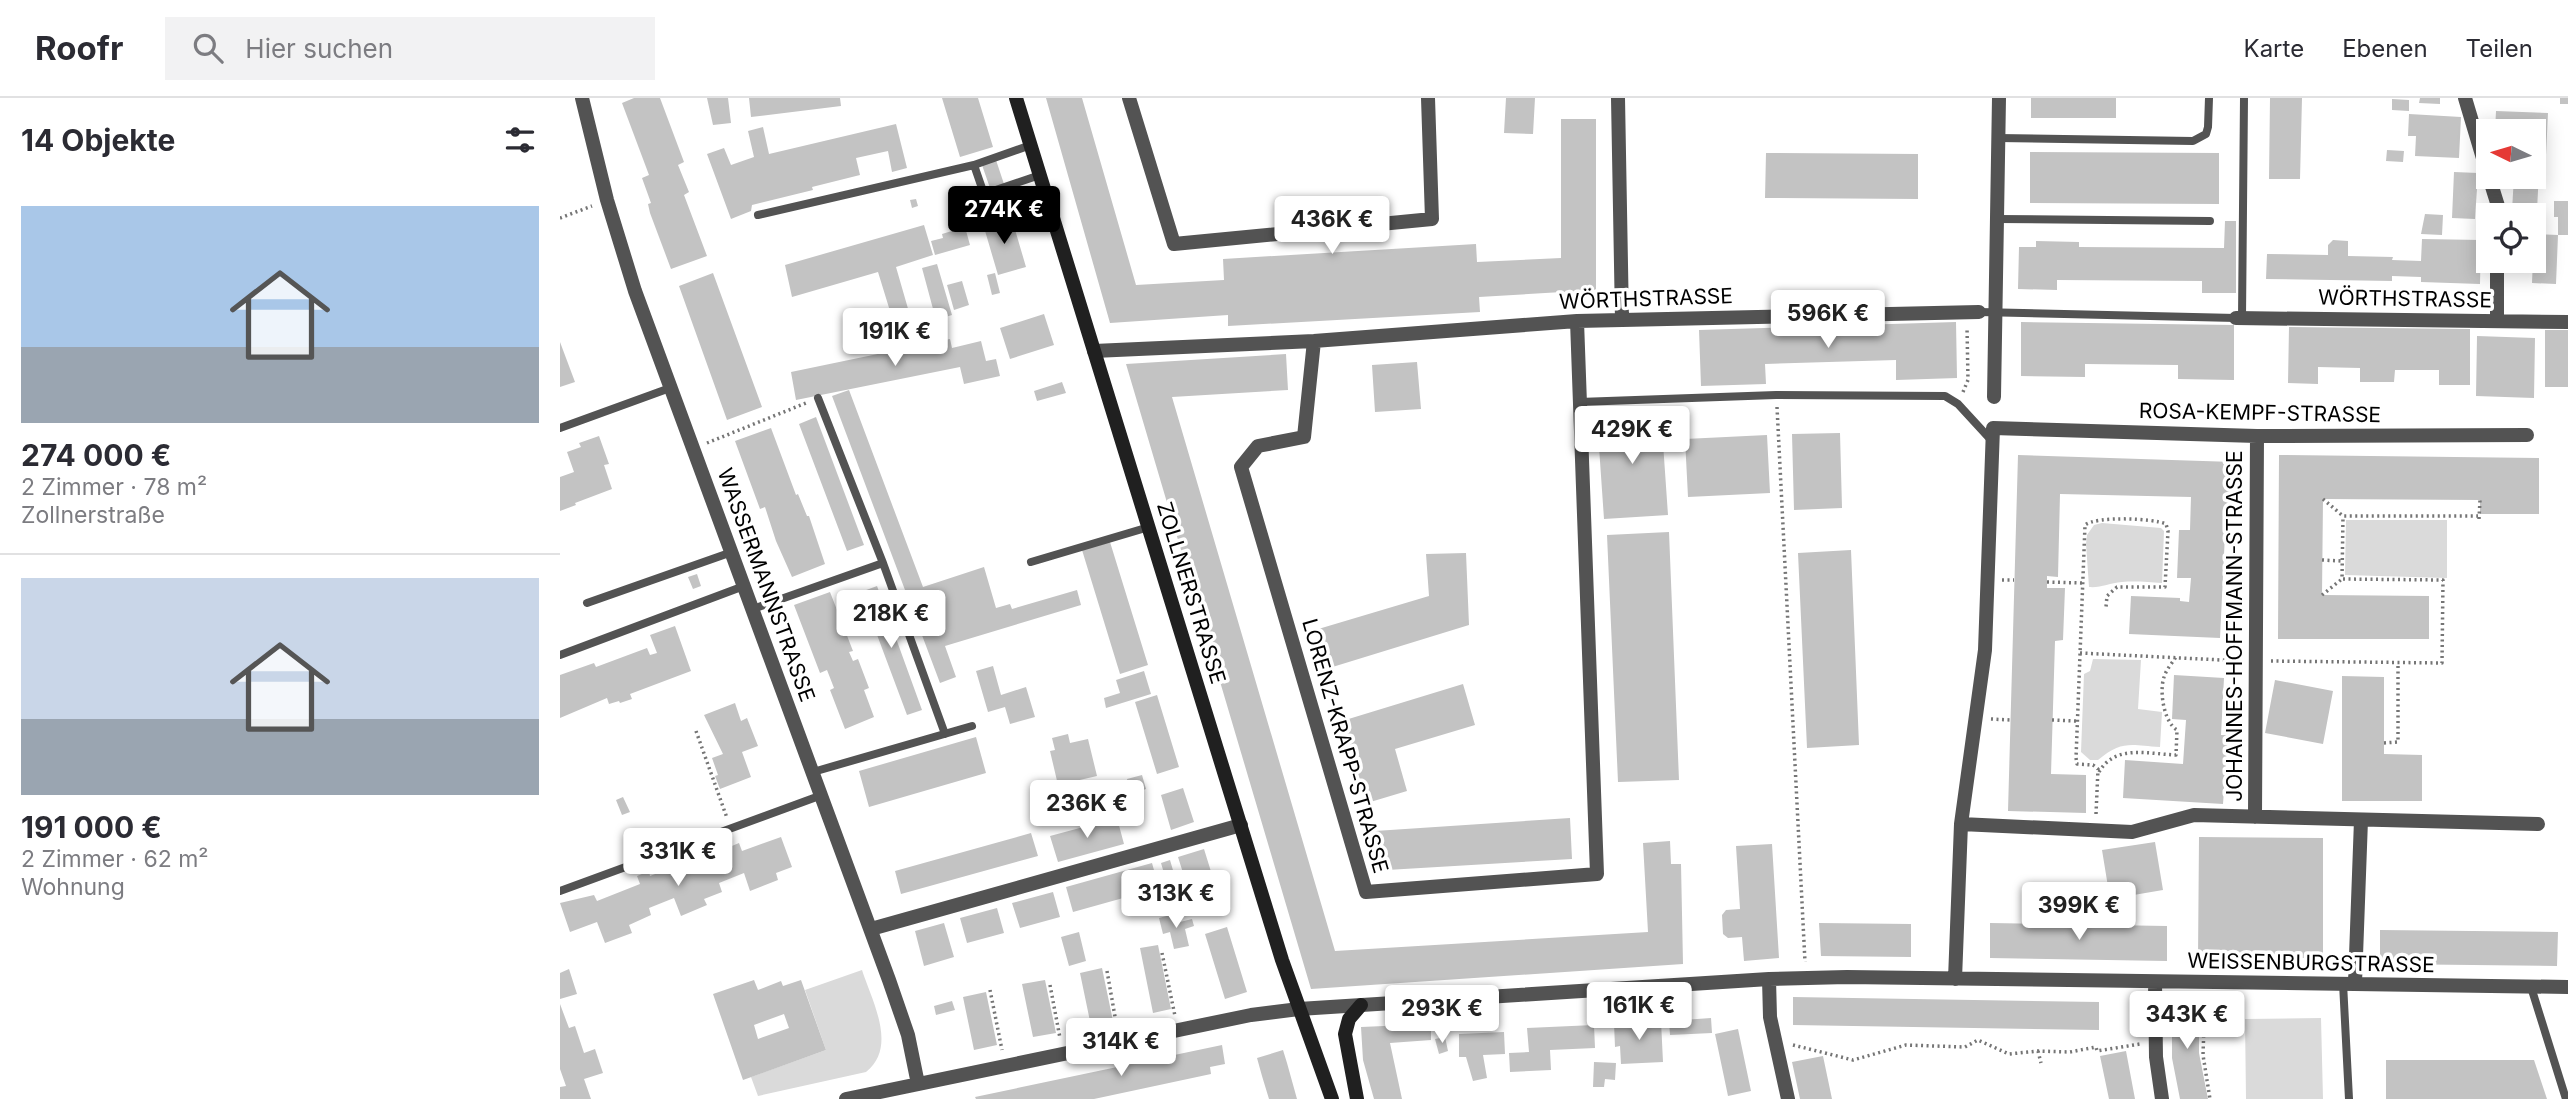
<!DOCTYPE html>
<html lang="de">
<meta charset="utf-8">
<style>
body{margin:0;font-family:Inter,sans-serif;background:#f2f2f3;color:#2b2b33;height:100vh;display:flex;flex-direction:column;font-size:26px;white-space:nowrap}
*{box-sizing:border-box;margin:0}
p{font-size:23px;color:#7c7c81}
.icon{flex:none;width:38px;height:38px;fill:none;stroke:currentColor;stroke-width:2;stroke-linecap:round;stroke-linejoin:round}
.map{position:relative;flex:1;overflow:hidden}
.side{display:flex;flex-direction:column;background:#fff;width:560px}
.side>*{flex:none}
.needle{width:46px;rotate:275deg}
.tools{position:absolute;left:1916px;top:21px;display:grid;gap:14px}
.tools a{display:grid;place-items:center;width:70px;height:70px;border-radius:0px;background:#fff;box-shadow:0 4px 18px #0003;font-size:35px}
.price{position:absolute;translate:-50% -60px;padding:0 16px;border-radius:7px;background:#fff;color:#222;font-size:23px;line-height:46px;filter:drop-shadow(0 2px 4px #0008)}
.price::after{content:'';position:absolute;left:50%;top:42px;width:21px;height:16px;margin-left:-10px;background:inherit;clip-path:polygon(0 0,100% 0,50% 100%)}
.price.selected{background:#000;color:#fff}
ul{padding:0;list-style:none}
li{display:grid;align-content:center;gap:14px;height:371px;padding:0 21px}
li+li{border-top:2px solid #e1e1e2}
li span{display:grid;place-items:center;height:217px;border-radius:0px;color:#555}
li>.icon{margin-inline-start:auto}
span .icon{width:126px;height:126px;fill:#fffc;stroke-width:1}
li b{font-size:30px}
h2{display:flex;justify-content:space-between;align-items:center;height:84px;padding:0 21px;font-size:30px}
header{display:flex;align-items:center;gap:42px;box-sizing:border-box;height:98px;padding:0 35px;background:#fff;border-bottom:2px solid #e1e1e2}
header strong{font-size:33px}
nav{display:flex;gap:38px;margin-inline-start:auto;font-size:24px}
.search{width:490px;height:63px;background:#f2f2f3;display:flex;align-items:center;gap:18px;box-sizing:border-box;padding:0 24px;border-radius:0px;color:#7c7c81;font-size:26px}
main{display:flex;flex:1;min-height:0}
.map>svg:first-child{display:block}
.green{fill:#dadada}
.building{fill:#c3c3c3;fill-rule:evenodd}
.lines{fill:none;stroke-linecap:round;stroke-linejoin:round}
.path{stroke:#757575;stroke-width:3.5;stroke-dasharray:2 3.5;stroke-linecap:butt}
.lane{stroke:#535353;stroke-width:8}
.street{stroke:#535353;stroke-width:14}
.secondary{stroke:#202020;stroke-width:14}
.labels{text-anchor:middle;stroke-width:7;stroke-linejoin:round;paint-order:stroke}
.street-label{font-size:21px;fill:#000;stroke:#fff}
</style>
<header>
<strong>Roofr</strong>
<div class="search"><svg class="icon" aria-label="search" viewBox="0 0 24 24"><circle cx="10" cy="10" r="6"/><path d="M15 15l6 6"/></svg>Hier suchen</div>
<nav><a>Karte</a><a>Ebenen</a><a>Teilen</a></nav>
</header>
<main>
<section class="side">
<h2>14 Objekte<svg class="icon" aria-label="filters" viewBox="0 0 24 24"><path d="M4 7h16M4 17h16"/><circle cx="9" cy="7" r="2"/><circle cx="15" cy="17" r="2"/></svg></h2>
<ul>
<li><span style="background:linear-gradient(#a9c7e8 65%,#9aa5b1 0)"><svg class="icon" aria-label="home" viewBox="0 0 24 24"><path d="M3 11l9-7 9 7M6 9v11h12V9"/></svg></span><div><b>274 000 €</b><p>2 Zimmer · 78 m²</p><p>Zollnerstraße</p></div></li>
<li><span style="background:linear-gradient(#c9d6e8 65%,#9aa5b1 0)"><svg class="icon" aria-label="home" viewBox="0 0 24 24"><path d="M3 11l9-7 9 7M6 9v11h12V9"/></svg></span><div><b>191 000 €</b><p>2 Zimmer · 62 m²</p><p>Wohnung</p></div></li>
</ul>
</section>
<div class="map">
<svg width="2008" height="1001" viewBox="0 0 2008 1001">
<rect width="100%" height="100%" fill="#fff"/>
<path class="green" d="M 1786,422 L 1887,422 L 1887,480 L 1785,477 Z
M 1542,425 L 1601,430 L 1604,433 L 1602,485 C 1588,484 1575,483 1562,484 C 1549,485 1541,490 1529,489 L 1526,446 L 1527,437 L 1534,427 Z
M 1533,561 L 1581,562 L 1578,611 L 1602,614 L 1600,649 C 1570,647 1562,642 1538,662 L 1530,662 L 1521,654 L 1524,576 L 1530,573 Z
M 302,872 C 312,903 338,949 306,974 L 198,998 L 191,979 L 266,952 L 245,892 Z
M 1761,920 L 1763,1001 L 1686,1001 L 1685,921 Z"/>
<path class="building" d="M 74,0 L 100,0 L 124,64 L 118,67 L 129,94 L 124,97 L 147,158 L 111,171 L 90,115 L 88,106 L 91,105 L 82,80 L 89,77 L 62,5 Z
M 147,0 L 168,0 L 171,25 L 153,27 Z
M 189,0 L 280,0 L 281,8 L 191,19 Z
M 382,0 L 418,0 L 433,49 L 400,59 Z
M 486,0 L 522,0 L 576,187 L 664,182 L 663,161 L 916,146 L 917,164 L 1001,160 L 1001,21 L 1036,21 L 1036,192 L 919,199 L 920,214 L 668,228 L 668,217 L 550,225 Z
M 946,0 L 975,0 L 973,36 L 944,35 Z
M 1471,0 L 1556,0 L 1556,20 L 1471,20 Z
M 1710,0 L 1742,0 L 1740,81 L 1709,81 Z
M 1860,0 L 1880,0 L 1880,6 L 1859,5 Z
M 2000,0 L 2008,0 L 2008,6 L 2000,6 Z
M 1832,1 L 1849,2 L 1849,13 L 1832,12 Z
M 1936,13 L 1988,15 L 1986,57 L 1974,56 L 1974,33 L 1935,33 Z
M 1849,16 L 1901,19 L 1899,60 L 1855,58 L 1856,38 L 1848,38 Z
M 336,26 L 347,70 L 332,74 L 328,53 L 296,60 L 300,77 L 252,89 L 253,92 L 192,107 L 191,113 L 171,121 L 147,56 L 164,50 L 171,67 L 194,59 L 188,33 L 203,29 L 209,56 Z
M 1827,52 L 1844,53 L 1843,64 L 1826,63 Z
M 1470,54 L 1659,55 L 1659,106 L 1470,105 Z
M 1206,55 L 1358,56 L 1358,101 L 1205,100 Z
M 436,62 L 444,86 L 430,90 L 422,67 Z
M 1974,71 L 1979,72 L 1977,113 L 1952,112 L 1954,79 L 1974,79 Z
M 1894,74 L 1918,75 L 1915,121 L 1892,120 Z
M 356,101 L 358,108 L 352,110 L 350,102 Z
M 1994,103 L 2008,103 L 2008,137 L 1998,137 L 1998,119 L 1994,119 Z
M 1865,116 L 1883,117 L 1882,137 L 1861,136 Z
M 451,118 L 466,169 L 438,177 L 423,126 Z
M 1665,123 L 1676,123 L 1676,195 L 1642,195 L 1642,183 L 1497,182 L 1497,192 L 1458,191 L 1459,149 L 1476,149 L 1476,143 L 1519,144 L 1519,149 L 1664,150 Z
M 364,127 L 373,157 L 336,169 L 351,221 L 334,226 L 318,174 L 232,199 L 225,167 Z
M 405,129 L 410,147 L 375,157 L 371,143 L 383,140 L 382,136 Z
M 1974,136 L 1998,137 L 1996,186 L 1972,185 Z
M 1862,141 L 1921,142 L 1920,186 L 1861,184 L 1861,179 L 1832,178 L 1832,183 L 1706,181 L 1707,156 L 1768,157 L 1768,147 L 1773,142 L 1788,143 L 1788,158 L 1833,159 L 1832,162 L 1861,163 Z
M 377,166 L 392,217 L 376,222 L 362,170 Z
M 153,175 L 202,309 L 167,322 L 119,188 Z
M 435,175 L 440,195 L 432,197 L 427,177 Z
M 402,183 L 409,207 L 394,212 L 387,187 Z
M 484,216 L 494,247 L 450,261 L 440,230 Z
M 1396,224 L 1397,280 L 1336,282 L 1336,262 L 1205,266 L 1206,286 L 1141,288 L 1139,232 Z
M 1461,224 L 1674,227 L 1674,282 L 1618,281 L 1618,267 L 1525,266 L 1525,279 L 1461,278 Z
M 1729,229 L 1910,231 L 1910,287 L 1879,287 L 1879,272 L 1835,272 L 1834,284 L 1800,284 L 1800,270 L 1758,269 L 1758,286 L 1728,285 Z
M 1985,232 L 2008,232 L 2008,289 L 1985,289 Z
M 1917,238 L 1975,240 L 1974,300 L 1916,298 Z
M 390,241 L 392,250 L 421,243 L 426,263 L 436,261 L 440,278 L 404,286 L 400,269 L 236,302 L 231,274 Z
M 0,244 L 15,284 L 0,289 Z
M 726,256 L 728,292 L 612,299 L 775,853 L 1088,834 L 1083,745 L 1110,743 L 1111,766 L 1121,766 L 1123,866 L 751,891 L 566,266 Z
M 857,264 L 861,311 L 815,314 L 812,267 Z
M 502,284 L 506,295 L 477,303 L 474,293 Z
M 289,292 L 363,489 L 424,469 L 436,510 L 450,506 L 452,511 L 517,492 L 521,507 L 385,548 L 396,579 L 380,585 L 272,298 Z
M 1101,316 L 1108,417 L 1044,421 L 1037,320 Z
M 256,319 L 304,447 L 287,453 L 239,326 Z
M 211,330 L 236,397 L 238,396 L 247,418 L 249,418 L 265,466 L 232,479 L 216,443 L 205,409 L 200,411 L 175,343 Z
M 1280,335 L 1282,410 L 1234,412 L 1232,336 Z
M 1207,337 L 1210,395 L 1128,399 L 1125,341 Z
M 39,338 L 49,366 L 44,367 L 52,391 L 15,405 L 16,407 L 0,413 L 0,379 L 14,374 L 7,354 L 21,349 L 19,345 Z
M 1458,357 L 1674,364 L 1673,415 L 1666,415 L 1660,540 L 1569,536 L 1571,498 L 1620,500 L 1620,503 L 1629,504 L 1631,480 L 1617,480 L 1619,432 L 1630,432 L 1631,399 L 1500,396 L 1498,479 L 1487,478 L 1487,490 L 1505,490 L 1503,542 L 1495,543 L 1491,676 L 1526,677 L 1526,715 L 1448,713 Z
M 1719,357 L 1979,360 L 1979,416 L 1920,416 L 1920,402 L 1763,401 L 1762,497 L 1869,498 L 1869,541 L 1718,541 Z
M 1109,434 L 1119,682 L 1058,684 L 1047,437 Z
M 550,444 L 588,567 L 560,576 L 522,452 Z
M 1291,452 L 1299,647 L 1247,650 L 1238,455 Z
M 906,455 L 909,527 L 766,571 L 755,532 L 869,498 L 866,456 Z
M 137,476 L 141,488 L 133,491 L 128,479 Z
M 317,488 L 362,612 L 347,617 L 301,494 Z
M 270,494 L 293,553 L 289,554 L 293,563 L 298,561 L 309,590 L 304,592 L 314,619 L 285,631 L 270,592 L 274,590 L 267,572 L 260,575 L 234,507 Z
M 115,528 L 131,573 L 70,596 L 72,601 L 60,605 L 59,603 L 49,606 L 47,600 L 0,620 L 0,577 L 34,565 L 36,569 L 87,550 L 90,557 L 97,555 L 90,537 Z
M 433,568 L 441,597 L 466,589 L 475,619 L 450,626 L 445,609 L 428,614 L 416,573 Z
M 584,573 L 591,596 L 546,610 L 544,600 L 560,595 L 556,582 Z
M 1614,577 L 1664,580 L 1661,637 L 1668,637 L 1663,706 L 1563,700 L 1565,662 L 1623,666 L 1626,622 L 1612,621 Z
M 1782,578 L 1824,579 L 1824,656 L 1862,657 L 1862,703 L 1782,703 Z
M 1715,582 L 1773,593 L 1763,646 L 1705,635 Z
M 903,586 L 915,627 L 835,651 L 847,693 L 807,705 L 782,623 Z
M 597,597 L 619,669 L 597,676 L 575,604 Z
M 175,605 L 181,623 L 187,620 L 198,648 L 182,654 L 191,679 L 160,691 L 155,678 L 158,677 L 152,660 L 163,656 L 144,617 Z
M 508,636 L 510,645 L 528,641 L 537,678 L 498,687 L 490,653 L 495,652 L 492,640 Z
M 416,639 L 426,675 L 309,709 L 299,673 Z
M 582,677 L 586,691 L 570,697 L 567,681 Z
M 623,690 L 634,724 L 611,732 L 601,697 Z
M 63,699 L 70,714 L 62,717 L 56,702 Z
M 557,720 L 564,746 L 498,764 L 490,738 Z
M 1010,720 L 1012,761 L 827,772 L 815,733 Z
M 471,735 L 478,758 L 341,796 L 335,773 Z
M 221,739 L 232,769 L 216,775 L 218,782 L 190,793 L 184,775 L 159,785 L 162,794 L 144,801 L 147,807 L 121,818 L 114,800 L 89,810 L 91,817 L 69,827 L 72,835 L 45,845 L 37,824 L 10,834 L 0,805 L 34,797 L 37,803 L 80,786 L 77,778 L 89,773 L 90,778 L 108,771 L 111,778 L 151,763 L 147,753 L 158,748 L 160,753 L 179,745 L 182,753 Z
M 1639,739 L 1763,740 L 1763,860 L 1638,860 Z
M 1595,744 L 1603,792 L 1550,801 L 1542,752 Z
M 1212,746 L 1219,860 L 1184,863 L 1182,839 L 1168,840 L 1163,836 L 1162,817 L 1166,812 L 1180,811 L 1176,748 Z
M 644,751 L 662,809 L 636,816 L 618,759 Z
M 610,762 L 615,779 L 606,782 L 601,765 Z
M 592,765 L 599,790 L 513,814 L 506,789 Z
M 493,794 L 500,819 L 460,830 L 452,805 Z
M 437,810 L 444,835 L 407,845 L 400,820 Z
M 614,816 L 616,825 L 632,821 L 634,828 L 625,831 L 629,848 L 614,851 L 610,834 L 603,836 L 599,820 Z
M 384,825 L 394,859 L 364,868 L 355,833 Z
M 1259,825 L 1351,826 L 1351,859 L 1261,858 Z
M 1430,825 L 1607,828 L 1607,863 L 1430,860 Z
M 667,829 L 687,894 L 665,901 L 645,836 Z
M 1820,832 L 1998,834 L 1997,868 L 1820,866 Z
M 519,834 L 526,863 L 509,868 L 501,839 Z
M 598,847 L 611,911 L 593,915 L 580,850 Z
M 542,870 L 553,923 L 531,928 L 520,875 Z
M 9,871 L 17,896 L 0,901 L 0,875 Z
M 194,882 L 198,892 L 221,883 L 223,888 L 241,882 L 266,952 L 183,982 L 153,896 ZM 224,916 L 229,930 L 198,941 L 194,927 Z
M 485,882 L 496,935 L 473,939 L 462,886 Z
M 426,894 L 437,947 L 414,952 L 403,899 Z
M 1233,899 L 1539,904 L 1539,932 L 1233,927 Z
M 392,903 L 395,912 L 376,917 L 374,908 Z
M 1612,904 L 1639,904 L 1639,955 L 1648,1001 L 1620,1001 L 1612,960 Z
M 0,906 L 9,930 L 15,928 L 24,955 L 35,951 L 43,975 L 24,981 L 31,1001 L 0,1001 L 0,989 L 6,988 L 0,971 Z
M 1151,920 L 1152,935 L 1110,937 L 1109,923 Z
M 1101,923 L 1103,964 L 1061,966 L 1060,948 L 1055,949 L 1054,925 Z
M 871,926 L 871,942 L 830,945 L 842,1001 L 814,1001 L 803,962 L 801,929 Z
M 1034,927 L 1035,950 L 990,952 L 991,972 L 950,974 L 949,955 L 969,954 L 967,930 Z
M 1178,931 L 1191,993 L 1168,998 L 1155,936 Z
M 944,934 L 945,956 L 923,957 L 927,980 L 913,983 L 906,959 L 899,959 L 899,936 Z
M 885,939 L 888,953 L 879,956 L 875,941 Z
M 662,947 L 665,966 L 650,969 L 651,976 L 534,1001 L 416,1001 L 415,999 Z
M 723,952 L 727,965 L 737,1001 L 709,1001 L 702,978 L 697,960 Z
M 1566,953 L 1575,1001 L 1549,1001 L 1540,958 Z
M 1263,958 L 1272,1001 L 1240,1001 L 1232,964 Z
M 1826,962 L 1974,962 L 1987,1001 L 1826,1001 Z
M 1034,964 L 1056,965 L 1055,982 L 1045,981 L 1044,989 L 1033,989 Z"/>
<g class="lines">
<path class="path" d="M 0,120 L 32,108
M 1403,294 L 1408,282 L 1407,229
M 1217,309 L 1245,864
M 147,345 L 246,305
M 1763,401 L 1783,418 L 1918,418
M 1919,421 L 1920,402
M 1762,462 L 1781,463
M 1442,482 L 1454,482
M 1487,484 L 1522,485
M 1762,497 L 1782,481
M 1520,555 L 1682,563
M 1711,563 L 1882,565 L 1883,482 L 1782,481 L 1783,418
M 1431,621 L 1450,622
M 1492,622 L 1517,623
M 136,633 L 167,720
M 1824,645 L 1838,644 L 1838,565
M 1539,674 C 1555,646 1588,656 1616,657 L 1617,632 C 1604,624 1599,594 1604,579 C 1606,572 1612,565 1616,559
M 1536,716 L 1538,671 L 1533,667 L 1517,666 L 1516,660 L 1525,427 C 1536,418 1593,420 1606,426 L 1608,433 L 1605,489 L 1557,489 L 1547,498 L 1546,509
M 602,855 L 615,918
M 547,873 L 557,930
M 490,887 L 500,940
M 430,892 L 442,952
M 1645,899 L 1643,957 L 1650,1001
M 1233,947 L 1293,962 L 1346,947 L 1405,949 L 1418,942 L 1449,956 L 1478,953 L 1510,954 L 1536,949 L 1537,953 L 1580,946
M 1478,953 L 1481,965"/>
<path class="lane" d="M 1438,40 L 1633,43 L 1646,36 L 1648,29 L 1649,0
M 471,47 L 414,67 L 424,96 L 480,77
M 198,117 L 414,67
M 1437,121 L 1650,123
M 1419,214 L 1676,220
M 1682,220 L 1684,0
M 258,300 L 323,465 L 385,636
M 1019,304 L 1216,297 L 1385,298 L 1398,306 L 1432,343
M 0,330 L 110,290
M 471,464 L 589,429
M 27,505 L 172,454
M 193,511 L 323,465
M 0,557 L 184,488
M 253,674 L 412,628
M 0,793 L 262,697
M 1783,885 L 1789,1001
M 1971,889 L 2006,1001"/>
<path class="street" d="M 22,0 L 47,102 L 75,193 L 329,882 L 348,937 L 358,986
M 569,0 L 614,146 L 872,121 L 868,0
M 1058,0 L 1062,222
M 1905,0 L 1928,77
M 1929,79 L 1938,108 L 1938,117
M 1676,220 L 2008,224
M 1937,223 L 1937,163
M 754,243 L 744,339 L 698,348 L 681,369 L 806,794 L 1037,776 L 1017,223
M 534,253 L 754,243 L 1017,223 L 1419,214
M 1434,299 L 1439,0
M 1695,719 L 1697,338
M 1401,726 L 1572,734 L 1634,717 L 1978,726
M 311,831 L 681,727
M 1209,881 L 1210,919 L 1228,1001
M 1395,881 L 1401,726 L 1425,552 L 1433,330 L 1697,338 L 1967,337
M 1595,884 L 1596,959 L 1602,1001
M 1795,885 L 1801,722
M 286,1001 L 691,917 L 739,911 L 1209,881 L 1287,879 L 2008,889"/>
<path class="secondary" d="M 456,0 L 722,862 L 772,1001
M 797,1001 L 785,936 L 789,921 L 801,907"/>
</g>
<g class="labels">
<g class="street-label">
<text transform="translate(1086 201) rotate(-2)" y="7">WÖRTHSTRASSE</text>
<text transform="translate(1845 201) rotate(1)" y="7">WÖRTHSTRASSE</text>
<text transform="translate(1700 315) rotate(1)" y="7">ROSA-KEMPF-STRASSE</text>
<text transform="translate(206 487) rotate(70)" y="7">WASSERMANNSTRASSE</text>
<text transform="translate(631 495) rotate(73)" y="7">ZOLLNERSTRASSE</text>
<text transform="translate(1675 528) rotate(-90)" y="7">JOHANNES-HOFFMANN-STRASSE</text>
<text transform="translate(785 648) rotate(74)" y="7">LORENZ-KRAPP-STRASSE</text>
<text transform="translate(1751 865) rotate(1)" y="7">WEISSENBURGSTRASSE</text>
</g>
</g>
</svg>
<div class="tools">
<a><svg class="needle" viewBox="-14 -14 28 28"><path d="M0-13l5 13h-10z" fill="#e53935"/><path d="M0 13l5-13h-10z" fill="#7c7c81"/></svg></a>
<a><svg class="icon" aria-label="locate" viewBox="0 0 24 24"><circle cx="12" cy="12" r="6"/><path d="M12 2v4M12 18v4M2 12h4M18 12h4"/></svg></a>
</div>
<b class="price selected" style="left:444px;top:148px">274K €</b>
<b class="price" style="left:772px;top:158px">436K €</b>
<b class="price" style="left:1268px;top:252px">596K €</b>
<b class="price" style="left:335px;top:270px">191K €</b>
<b class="price" style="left:1072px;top:368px">429K €</b>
<b class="price" style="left:331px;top:552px">218K €</b>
<b class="price" style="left:527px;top:742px">236K €</b>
<b class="price" style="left:118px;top:790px">331K €</b>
<b class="price" style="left:616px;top:832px">313K €</b>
<b class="price" style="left:1519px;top:844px">399K €</b>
<b class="price" style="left:1079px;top:944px">161K €</b>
<b class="price" style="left:882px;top:947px">293K €</b>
<b class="price" style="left:1627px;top:953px">343K €</b>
<b class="price" style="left:561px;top:980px">314K €</b>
</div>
</main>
